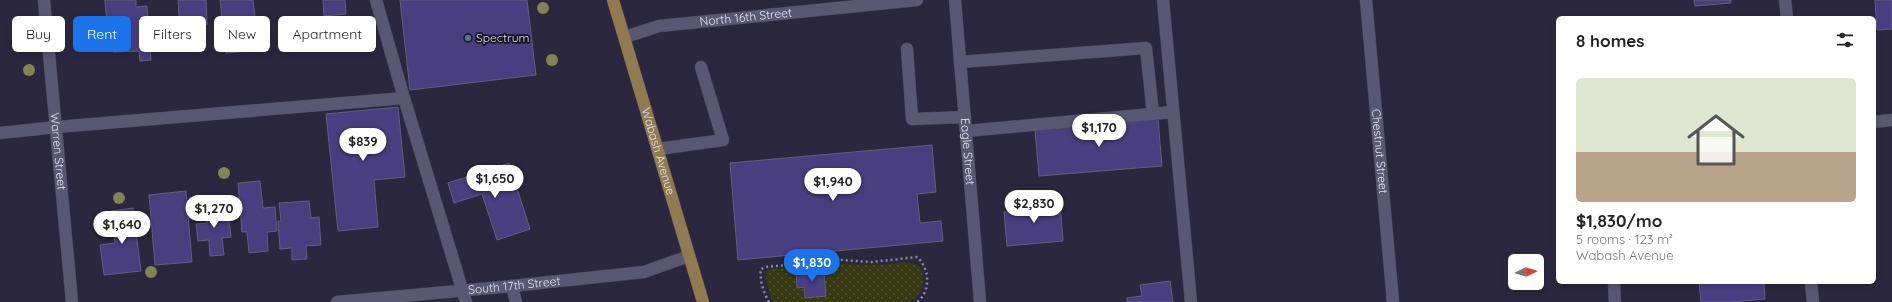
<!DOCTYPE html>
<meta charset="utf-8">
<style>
body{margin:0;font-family:Quicksand,sans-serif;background:#f2f2f2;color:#222;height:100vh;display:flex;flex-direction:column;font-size:15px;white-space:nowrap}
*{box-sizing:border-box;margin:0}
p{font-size:13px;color:#767676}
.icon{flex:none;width:22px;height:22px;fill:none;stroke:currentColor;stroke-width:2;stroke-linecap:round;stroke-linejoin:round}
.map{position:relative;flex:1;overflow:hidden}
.panel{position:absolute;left:1556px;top:16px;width:320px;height:268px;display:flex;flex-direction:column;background:#fff;border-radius:6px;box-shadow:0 2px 6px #0003}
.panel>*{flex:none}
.banner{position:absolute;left:12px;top:16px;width:380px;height:36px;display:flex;gap:8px}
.needle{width:26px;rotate:85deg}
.tools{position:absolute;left:1508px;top:254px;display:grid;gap:8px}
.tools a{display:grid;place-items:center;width:36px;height:36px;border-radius:6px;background:#fff;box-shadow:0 2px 6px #0003;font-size:20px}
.price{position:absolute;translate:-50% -34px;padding:0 9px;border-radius:14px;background:#fff;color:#222;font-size:13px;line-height:26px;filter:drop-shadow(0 1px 2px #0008)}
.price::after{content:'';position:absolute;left:50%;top:24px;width:12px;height:9px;margin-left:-6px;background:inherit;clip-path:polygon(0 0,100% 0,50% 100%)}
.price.current{background:#1a73e8;color:#fff}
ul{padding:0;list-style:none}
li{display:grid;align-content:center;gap:8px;height:212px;padding:0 20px}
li+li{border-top:1px solid #e0e0e0}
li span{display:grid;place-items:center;height:124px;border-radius:6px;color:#555}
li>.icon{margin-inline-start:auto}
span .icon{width:72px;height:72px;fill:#fffc;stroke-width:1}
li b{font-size:17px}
h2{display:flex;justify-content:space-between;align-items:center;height:48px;padding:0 20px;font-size:17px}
.chip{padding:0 14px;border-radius:6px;background:#fff;box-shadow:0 2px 6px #0003;font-size:14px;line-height:36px}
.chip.current{background:#1a73e8;color:#fff}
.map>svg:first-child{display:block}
.grass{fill:url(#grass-dots)}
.building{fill:#493e7f;stroke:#625f7b}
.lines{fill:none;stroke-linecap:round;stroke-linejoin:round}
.minor-casing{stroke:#454357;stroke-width:13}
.major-casing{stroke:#454357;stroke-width:13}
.path{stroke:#8b899d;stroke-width:2.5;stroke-dasharray:2 3;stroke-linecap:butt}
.minor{stroke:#595772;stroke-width:12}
.major{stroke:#917a4d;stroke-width:12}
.tree{fill:#808453}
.service-dot{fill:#5c6f8a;stroke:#13121d;stroke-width:1.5}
.labels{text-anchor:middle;stroke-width:3.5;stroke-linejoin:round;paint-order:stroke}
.street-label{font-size:12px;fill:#e5e4f4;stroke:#13121d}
.poi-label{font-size:12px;fill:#e5e4f4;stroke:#13121d;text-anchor:start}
</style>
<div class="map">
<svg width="1892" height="302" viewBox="0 0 1892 302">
<defs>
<pattern id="grass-dots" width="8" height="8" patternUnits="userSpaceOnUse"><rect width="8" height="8" fill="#363911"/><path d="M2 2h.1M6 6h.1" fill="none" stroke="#535634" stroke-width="1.8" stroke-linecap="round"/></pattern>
</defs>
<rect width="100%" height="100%" fill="#2a273f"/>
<path class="grass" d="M 906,262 L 919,265 C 927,278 923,297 908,302 L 774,302 L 772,300 L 766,279 L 767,270 L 787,267 L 790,272 L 818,270 L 840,264 L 883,265 Z"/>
<path class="building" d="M 105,0 L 136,0 L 136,7 L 147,6 L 151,60 L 140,61 L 139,51 L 113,52 L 113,41 L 108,41 Z
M 178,0 L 206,0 L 207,25 L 196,26 L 197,44 L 181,46 Z
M 220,0 L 253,0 L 255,17 L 259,17 L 262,50 L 226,53 Z
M 323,0 L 345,0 L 346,14 L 324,16 Z
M 400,0 L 527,0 L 536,75 L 410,90 Z
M 1694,0 L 1731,0 L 1731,3 L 1695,6 Z
M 1875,0 L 1892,0 L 1892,29 L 1877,30 Z
M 398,107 L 405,177 L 374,180 L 378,227 L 338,231 L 326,114 Z
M 1158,119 L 1162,166 L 1039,176 L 1035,130 Z
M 932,145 L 936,192 L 917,194 L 920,223 L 941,221 L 943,241 L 738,260 L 730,163 Z
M 509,163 L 530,229 L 497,240 L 482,194 L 454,203 L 448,183 Z
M 260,181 L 263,208 L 275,207 L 277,231 L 267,232 L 268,251 L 249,253 L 247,232 L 242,232 L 238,183 Z
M 186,191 L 192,262 L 155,265 L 149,195 Z
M 220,201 L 222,221 L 229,220 L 231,237 L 222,238 L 224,255 L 210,256 L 209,240 L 198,241 L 196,224 L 207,223 L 205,203 Z
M 309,201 L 311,218 L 319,217 L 321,245 L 306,246 L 307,259 L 292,260 L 292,248 L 280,249 L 278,221 L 281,221 L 279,203 Z
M 1060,201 L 1063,241 L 1007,246 L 1004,212 L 1017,211 L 1016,205 Z
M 133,208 L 141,271 L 104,275 L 100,245 L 115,243 L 111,211 Z
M 818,270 L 818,274 L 824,273 L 826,296 L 805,298 L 804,287 L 797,288 L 796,272 Z
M 1170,281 L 1173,302 L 1127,302 L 1127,298 L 1142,296 L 1140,285 Z
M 1699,282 L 1764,282 L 1765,299 L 1732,302 L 1701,302 Z"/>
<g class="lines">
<g class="minor-casing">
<g id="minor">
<path id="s1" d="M 44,0 L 72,302"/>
<path d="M 376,0 L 404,98 L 466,302"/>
<path id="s2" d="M 955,0 L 980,302"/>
<path d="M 1163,0 L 1191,302"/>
<path id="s3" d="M 1366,0 L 1393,302"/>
<path d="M 1785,0 L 1787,18"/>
<path id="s4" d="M 625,37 L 659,26 L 917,0"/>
<path d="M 907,49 L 912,119 L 965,117"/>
<path d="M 960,62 L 1146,48 L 1153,114"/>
<path d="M 1874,122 L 1892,120"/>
<path d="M 966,131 L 1173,112"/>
<path d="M 0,133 L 57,127 L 404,98"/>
<path d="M 658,149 L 723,140 L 701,67"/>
<path d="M 1614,282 L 1615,302"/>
<path d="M 1811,282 L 1813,302"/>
<path d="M 512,286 L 516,302"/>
<path id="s5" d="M 337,302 L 512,286 L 644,272 L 689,256"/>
</g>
</g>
<g class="major-casing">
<g id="major">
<path id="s6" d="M 613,0 L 703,302"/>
</g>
</g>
<path class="path" d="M 769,302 C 764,294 759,279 761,269 L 766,267 L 841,260 L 872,262 L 917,257 C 930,268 931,292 917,302"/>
<use href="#minor" class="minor"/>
<use href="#major" class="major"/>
</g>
<g class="tree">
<circle cx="543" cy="8" r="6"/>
<circle cx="552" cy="60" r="6"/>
<circle cx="29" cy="70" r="6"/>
<circle cx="224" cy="173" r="6"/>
<circle cx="119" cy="198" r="6"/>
<circle cx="151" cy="272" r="6"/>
</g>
<circle class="service-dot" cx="468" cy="38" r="4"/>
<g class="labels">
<g class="street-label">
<text dy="4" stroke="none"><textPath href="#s4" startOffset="123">North 16th Street</textPath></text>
<text dy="4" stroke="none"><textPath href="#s1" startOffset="152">Warren Street</textPath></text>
<text dy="4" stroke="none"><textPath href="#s6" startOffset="158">Wabash Avenue</textPath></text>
<text dy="4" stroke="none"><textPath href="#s2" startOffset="152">Eagle Street</textPath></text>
<text dy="4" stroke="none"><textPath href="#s3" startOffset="152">Chestnut Street</textPath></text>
<text dy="4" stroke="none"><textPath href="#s5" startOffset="178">South 17th Street</textPath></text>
</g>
<g class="poi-label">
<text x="476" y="42">Spectrum</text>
</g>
</g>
</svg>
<div class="tools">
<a><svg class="needle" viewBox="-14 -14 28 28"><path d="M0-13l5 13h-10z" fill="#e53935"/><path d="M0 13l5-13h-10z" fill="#767676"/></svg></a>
</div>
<b class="price" style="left:1099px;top:148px">$1,170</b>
<b class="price" style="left:363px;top:162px">$839</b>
<b class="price" style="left:495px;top:199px">$1,650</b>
<b class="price" style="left:833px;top:202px">$1,940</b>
<b class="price" style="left:1034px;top:224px">$2,830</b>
<b class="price" style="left:214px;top:229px">$1,270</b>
<b class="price" style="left:122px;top:245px">$1,640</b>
<b class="price current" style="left:812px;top:283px">$1,830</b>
<div class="banner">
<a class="chip">Buy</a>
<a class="chip current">Rent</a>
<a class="chip">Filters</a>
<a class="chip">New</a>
<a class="chip">Apartment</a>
</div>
<section class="panel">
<h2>8 homes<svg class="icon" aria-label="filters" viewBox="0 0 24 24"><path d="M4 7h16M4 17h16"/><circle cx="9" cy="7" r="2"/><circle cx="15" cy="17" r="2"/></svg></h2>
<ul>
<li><span style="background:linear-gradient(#dfe7d0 60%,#b9a48a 0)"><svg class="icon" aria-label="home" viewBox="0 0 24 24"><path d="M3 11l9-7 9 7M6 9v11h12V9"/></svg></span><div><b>$1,830/mo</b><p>5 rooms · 123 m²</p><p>Wabash Avenue</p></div></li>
</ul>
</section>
</div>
